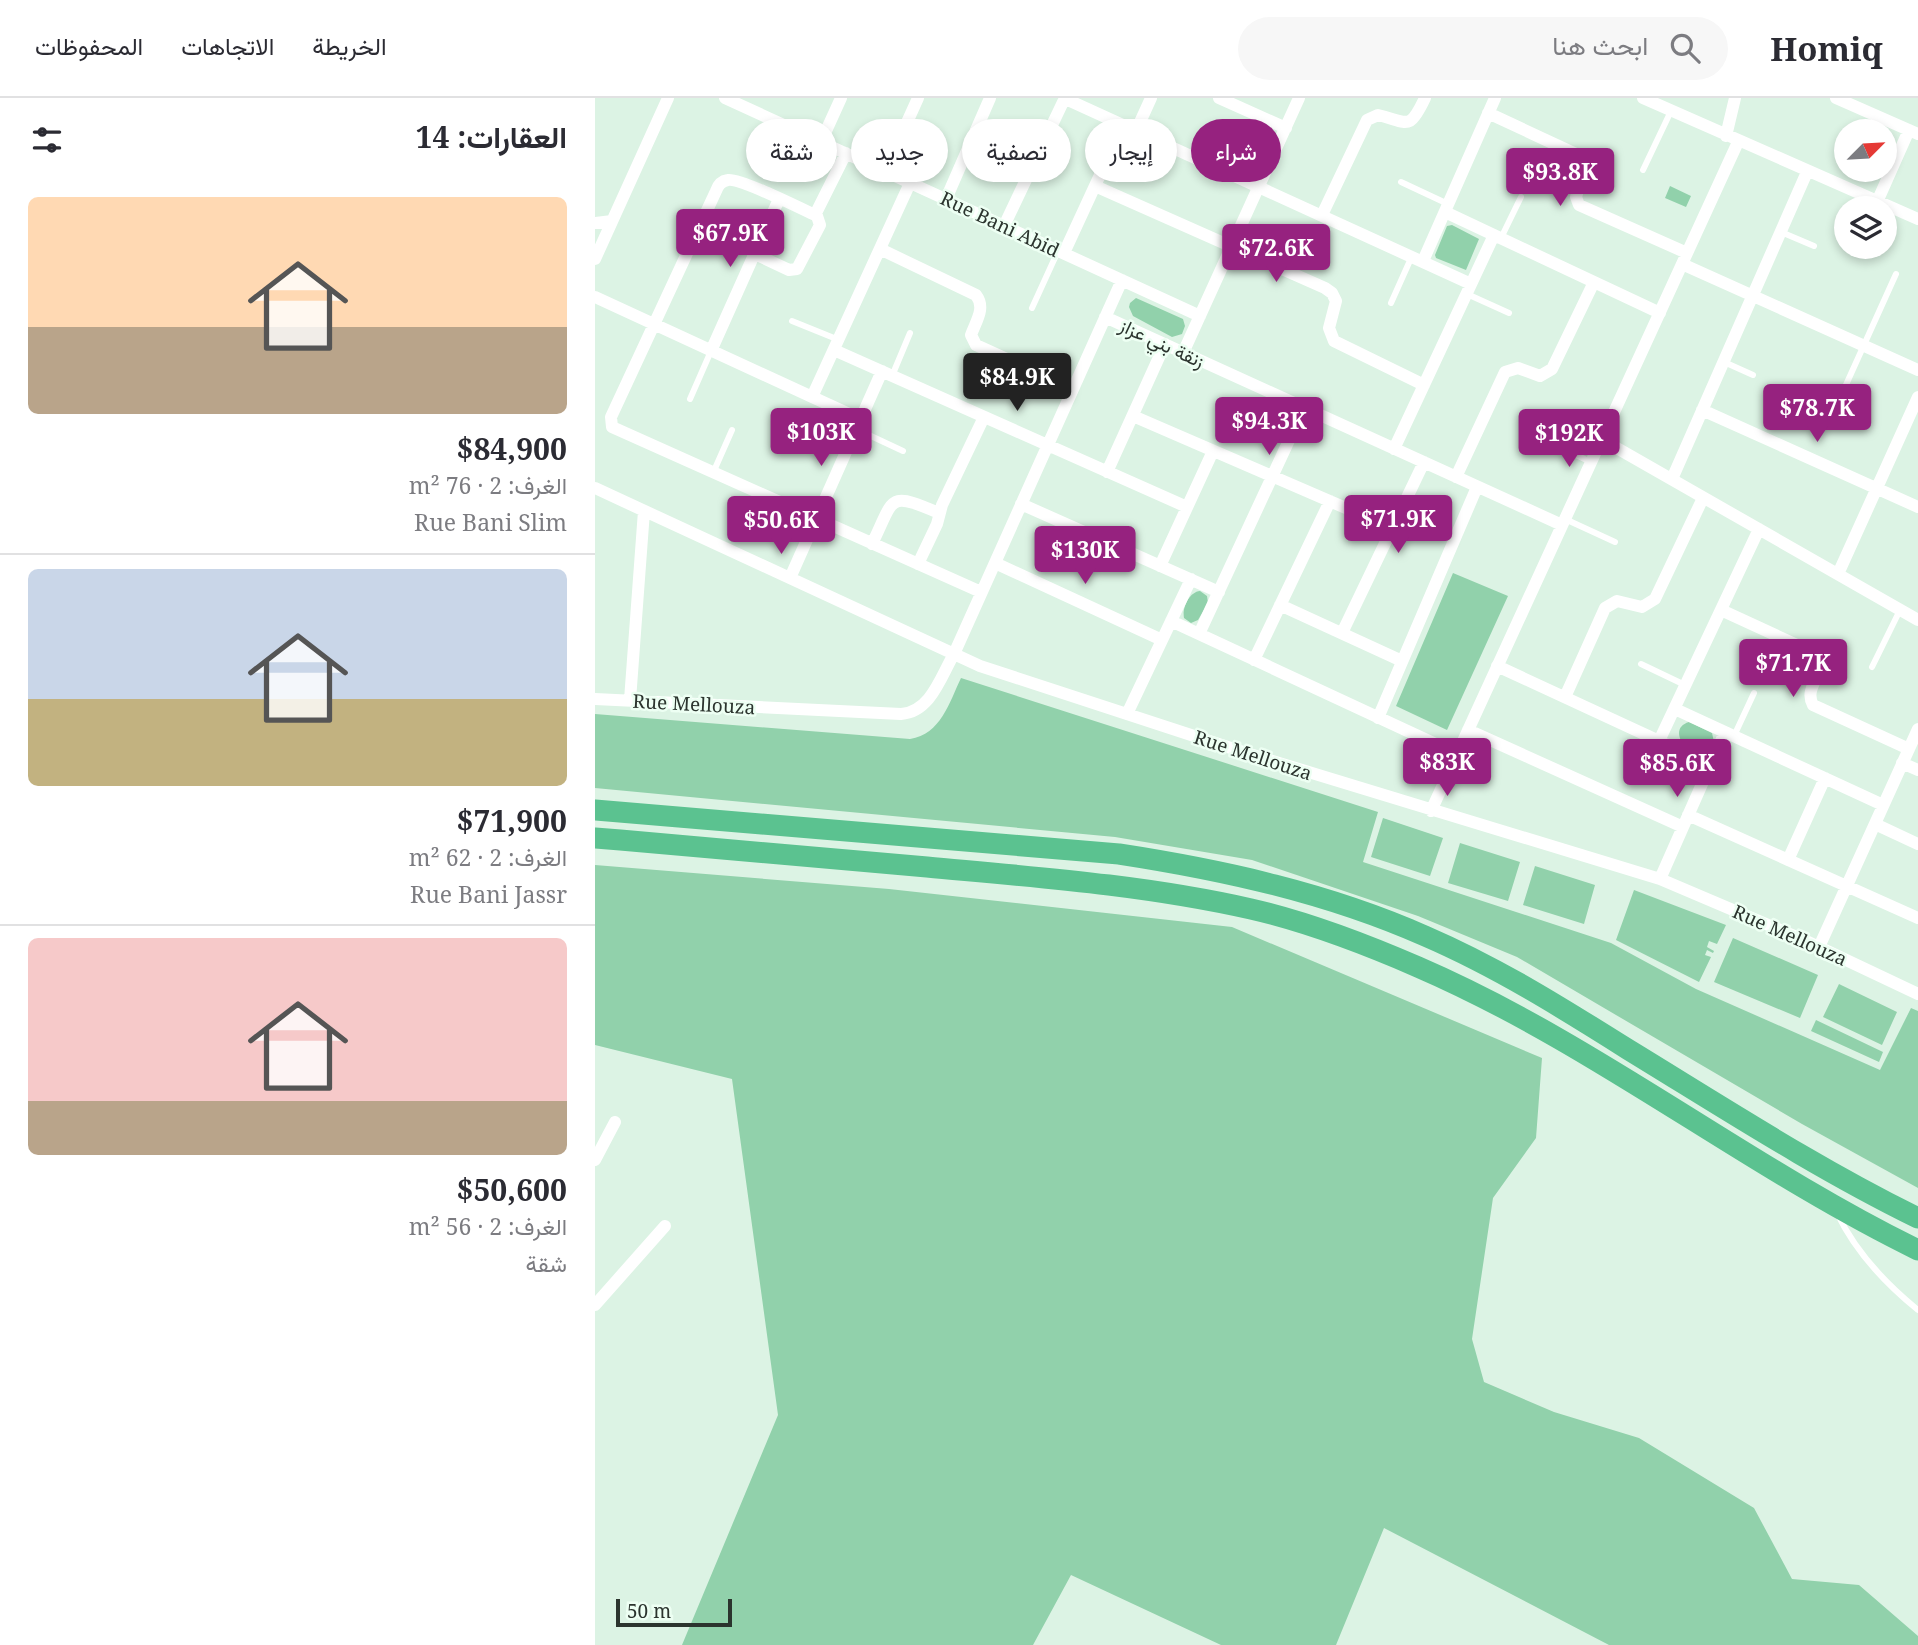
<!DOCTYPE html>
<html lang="ar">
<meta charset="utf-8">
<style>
body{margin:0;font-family:"Noto Serif",Vazirmatn,serif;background:#f7f7f7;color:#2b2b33;direction:rtl;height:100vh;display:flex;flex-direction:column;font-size:26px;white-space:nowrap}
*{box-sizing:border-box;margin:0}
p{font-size:23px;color:#7c7c81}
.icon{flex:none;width:38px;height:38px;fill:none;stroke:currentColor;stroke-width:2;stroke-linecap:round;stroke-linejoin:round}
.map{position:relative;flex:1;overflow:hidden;direction:ltr}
.sheet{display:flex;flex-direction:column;background:#fff;width:595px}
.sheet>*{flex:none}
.guide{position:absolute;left:21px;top:21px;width:665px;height:63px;direction:rtl;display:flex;gap:14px}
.needle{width:46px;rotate:66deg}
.buttons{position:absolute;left:1239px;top:21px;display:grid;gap:14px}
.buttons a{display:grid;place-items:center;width:63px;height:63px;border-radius:50%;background:#fff;box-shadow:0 4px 10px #0003;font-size:35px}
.scale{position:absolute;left:21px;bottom:18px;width:116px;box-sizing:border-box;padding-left:7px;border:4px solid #2b342e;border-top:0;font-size:19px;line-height:24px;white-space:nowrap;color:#2b342e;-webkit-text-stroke:5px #edfff3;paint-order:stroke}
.price{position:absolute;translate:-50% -60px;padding:0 16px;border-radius:7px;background:#96227f;color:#fff;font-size:23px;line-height:46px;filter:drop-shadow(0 2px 4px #0008)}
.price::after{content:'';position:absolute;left:50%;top:42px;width:21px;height:16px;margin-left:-10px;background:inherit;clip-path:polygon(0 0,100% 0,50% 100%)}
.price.active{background:#222;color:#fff}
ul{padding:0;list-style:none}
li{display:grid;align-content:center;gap:14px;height:371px;padding:0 28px}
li+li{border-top:2px solid #e1e1e2}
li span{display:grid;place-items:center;height:217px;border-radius:10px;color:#555}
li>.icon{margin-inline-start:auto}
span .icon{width:126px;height:126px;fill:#fffc;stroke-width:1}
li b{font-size:30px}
h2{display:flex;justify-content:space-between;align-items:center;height:84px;padding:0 28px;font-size:30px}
.pill{padding:0 24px;border-radius:32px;background:#fff;box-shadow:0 4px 10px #0003;font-size:24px;line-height:63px}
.pill.active{background:#96227f;color:#fff}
header{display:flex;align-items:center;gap:42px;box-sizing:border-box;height:98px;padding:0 35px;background:#fff;border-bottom:2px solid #e1e1e2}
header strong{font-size:33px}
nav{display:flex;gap:38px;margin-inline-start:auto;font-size:24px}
.search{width:490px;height:63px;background:#f7f7f7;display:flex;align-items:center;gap:18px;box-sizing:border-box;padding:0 24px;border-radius:38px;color:#7c7c81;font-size:26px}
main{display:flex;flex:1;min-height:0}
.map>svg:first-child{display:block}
.green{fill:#91d1ab}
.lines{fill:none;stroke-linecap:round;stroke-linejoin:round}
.service{stroke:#fff;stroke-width:6}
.minor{stroke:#fff;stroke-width:12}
.trunk{stroke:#5bc290;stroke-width:21}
.labels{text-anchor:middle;stroke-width:5;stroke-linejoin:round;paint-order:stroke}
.street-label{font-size:19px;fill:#2b342e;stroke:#edfff3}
</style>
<header>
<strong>Homiq</strong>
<div class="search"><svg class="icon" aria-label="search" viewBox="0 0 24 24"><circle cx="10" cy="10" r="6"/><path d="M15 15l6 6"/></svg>ابحث هنا</div>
<nav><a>الخريطة</a><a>الاتجاهات</a><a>المحفوظات</a></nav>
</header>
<main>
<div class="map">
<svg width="1323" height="1547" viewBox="0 0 1323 1547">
<rect width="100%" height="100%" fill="#dcf3e4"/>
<path class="green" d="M 1075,88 L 1096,98 L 1091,109 L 1070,100 Z
M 857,127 L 884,141 L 871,172 L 841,160 L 840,157 L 852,128 Z
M 541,200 L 588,221 L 590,228 L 587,236 L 577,239 L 538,218 L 534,209 L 535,205 Z
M 858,475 L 913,498 L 852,632 L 801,608 Z
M 605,493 L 612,498 L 613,505 L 603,522 L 596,525 L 589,520 C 587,510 594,494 605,493 Z
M 366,580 L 783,714 L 768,764 L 1016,845 L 1101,891 L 1285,972 L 1316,910 L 1323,913 L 1323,1090 L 1207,1026 L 922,859 L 823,818 L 657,762 L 520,739 L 0,690 L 0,616 L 315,641 C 346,636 354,605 366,580 Z
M 1094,624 L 1117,635 L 1119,644 L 1114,651 L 1107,653 L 1086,643 C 1082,634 1084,627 1094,624 Z
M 788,720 L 848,740 L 835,778 L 776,759 Z
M 865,745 L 925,764 L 913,803 L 853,785 Z
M 0,767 L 294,791 L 637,829 L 947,960 L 941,1040 L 898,1100 L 877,1241 L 889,1284 L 959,1314 L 1044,1340 L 1159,1410 L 1197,1481 L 1264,1487 L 1323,1538 L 1323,1547 L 1014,1547 L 789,1430 L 741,1547 L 626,1547 L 476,1477 L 438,1547 L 87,1547 L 183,1317 L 137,981 L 0,947 Z
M 940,768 L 1000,787 L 989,826 L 928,807 Z
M 1039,792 L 1131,827 L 1122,846 L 1114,843 L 1112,849 L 1119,853 L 1118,855 L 1112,852 L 1110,857 L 1116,859 L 1104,884 L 1021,842 Z
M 1138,840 L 1223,877 L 1205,920 L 1119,884 Z
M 1244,886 L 1302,914 L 1287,947 L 1228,919 Z
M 1221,922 L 1288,954 L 1284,964 L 1216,933 Z"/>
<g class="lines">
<path class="service" d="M 1048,72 L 1076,13
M 806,84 L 853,106
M 1186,134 L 1219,148
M 906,140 L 926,99
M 872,196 L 914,215
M 796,205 L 817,158
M 437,210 L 463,153
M 197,223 L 244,242
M 1129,264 L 1158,277
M 297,278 L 315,235
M 95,301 L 116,253
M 1236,320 L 1301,176
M 261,331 L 308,353
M 942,339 L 996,364
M 118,375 L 137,332
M 970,421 L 1020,444
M 1046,566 L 1090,587
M 1277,569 L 1305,512
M 1139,638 L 1159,595
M 1242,1115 C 1260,1153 1291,1186 1323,1212"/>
<path class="minor" d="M 130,0 L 605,218
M 624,0 L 691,30
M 1048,0 L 1323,121
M 1241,0 L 1323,36
M 893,15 L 983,57 L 989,71 L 981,99 L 984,107 L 1092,155
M 541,33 L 556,0
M 1131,38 L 1140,0
M 226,44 L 246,0
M 290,73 L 323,0
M 500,88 L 730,190 L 737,195 L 741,203 L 734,230 L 739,243 L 829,287
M 351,101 L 395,0
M 1282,104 L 1314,32
M 850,114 L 1065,215
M 220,117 L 251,55
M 727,117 L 772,22 L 783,17 C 813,24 814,34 830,0
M 0,125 L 17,123
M 409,128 L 468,4 L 473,2 L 876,186
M 285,151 L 381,197 C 391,210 381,223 376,237 L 381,247 L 478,291
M 469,155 L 528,27
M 160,156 L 194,172 L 202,171 L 225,127 L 222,118 C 207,111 145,80 133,82 C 126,83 123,87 121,93 L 16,319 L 17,329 L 386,494
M 0,161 L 73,0
M 828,163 L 900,0
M 1087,166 L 1323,272
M 0,199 L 265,321
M 510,219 L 967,427
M 239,252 L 592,409
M 116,253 L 184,101
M 588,255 L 704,0
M 217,299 L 315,85
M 1107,312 L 1323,409
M 538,318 L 797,430
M 1006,341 L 1323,522
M 799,351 L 899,137
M 512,374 L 570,246
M 861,379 L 910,274 L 923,270 L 945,278 L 957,271 L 999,184
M 1077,381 L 1212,74
M 0,390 L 385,568 L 648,654 L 1065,781 L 1211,843 L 1323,896
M 426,406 L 624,494
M 277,446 C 300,399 292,393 344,415
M 400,465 L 567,542
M 323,466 L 342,426 L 347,407 L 389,319
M 565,468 L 618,353
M 1243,476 L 1323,299
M 195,480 L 287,273
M 685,507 L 807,563
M 1126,512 L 1217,554 C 1236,577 1207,587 1218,607 L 1314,651
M 576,523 L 862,656
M 747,535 L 829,364
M 604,536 L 709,310
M 659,562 L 735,403
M 902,568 L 1116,667
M 970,599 L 1010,510 L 1022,503 L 1047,509 L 1060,501 L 1108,400
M 0,601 L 306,616 C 336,614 346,578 359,556 L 527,182
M 35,602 L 49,413
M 1080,611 L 1288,707
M 532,616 L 596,481
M 783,620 L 882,389
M 873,632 L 1088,729
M 1064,643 L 1164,431
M 1307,665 L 1323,672
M 836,713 L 1143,44
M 1093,717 L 1323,820
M 1280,726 L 1323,746
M 1193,762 L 1230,680
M 1065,781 L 1130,634
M 1224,849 L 1323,631
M 0,1062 L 20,1024
M 0,1207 L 70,1128"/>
<path class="trunk" d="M 0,712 L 524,756 C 628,772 733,795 830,838 C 902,869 969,911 1034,952 C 1129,1010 1223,1071 1323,1120
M 0,740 C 111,749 222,759 332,769 C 440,779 550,787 656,811 C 713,824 770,846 823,869 C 999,945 1151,1068 1323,1152"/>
</g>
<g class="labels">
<g class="street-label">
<text transform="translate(405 126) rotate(25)" y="7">Rue Bani Abid</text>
<text transform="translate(567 245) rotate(25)" y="7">زنقة بني عزاز</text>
<text transform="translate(99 606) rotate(3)" y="7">Rue Mellouza</text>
<text transform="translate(658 657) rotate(18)" y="7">Rue Mellouza</text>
<text transform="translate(1195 837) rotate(24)" y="7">Rue Mellouza</text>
</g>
</g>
</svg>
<div class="buttons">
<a><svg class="needle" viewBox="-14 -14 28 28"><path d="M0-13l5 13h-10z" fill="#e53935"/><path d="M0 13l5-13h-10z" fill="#7c7c81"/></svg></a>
<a><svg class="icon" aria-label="layers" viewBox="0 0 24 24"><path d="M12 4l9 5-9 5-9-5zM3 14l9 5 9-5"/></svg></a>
</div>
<div class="scale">50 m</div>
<b class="price" style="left:965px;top:110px">$93.8K</b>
<b class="price" style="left:135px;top:171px">$67.9K</b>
<b class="price" style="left:681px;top:186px">$72.6K</b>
<b class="price active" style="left:422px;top:315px">$84.9K</b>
<b class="price" style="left:1222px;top:346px">$78.7K</b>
<b class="price" style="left:674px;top:359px">$94.3K</b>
<b class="price" style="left:226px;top:370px">$103K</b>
<b class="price" style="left:974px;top:371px">$192K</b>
<b class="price" style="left:803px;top:457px">$71.9K</b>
<b class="price" style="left:186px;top:458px">$50.6K</b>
<b class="price" style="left:490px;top:488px">$130K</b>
<b class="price" style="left:1198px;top:601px">$71.7K</b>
<b class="price" style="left:852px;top:700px">$83K</b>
<b class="price" style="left:1082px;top:701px">$85.6K</b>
<div class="guide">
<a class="pill active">شراء</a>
<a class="pill">إيجار</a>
<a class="pill">تصفية</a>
<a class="pill">جديد</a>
<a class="pill">شقة</a>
</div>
</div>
<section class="sheet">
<h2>العقارات: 14<svg class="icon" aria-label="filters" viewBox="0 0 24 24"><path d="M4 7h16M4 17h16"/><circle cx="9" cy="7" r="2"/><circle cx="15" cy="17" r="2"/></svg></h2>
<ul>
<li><span style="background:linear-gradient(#ffd9b3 60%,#b9a48a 0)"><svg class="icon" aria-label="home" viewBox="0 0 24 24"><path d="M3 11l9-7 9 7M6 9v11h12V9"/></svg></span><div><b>$84,900</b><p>الغرف: 2 · 76 m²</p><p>Rue Bani Slim</p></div></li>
<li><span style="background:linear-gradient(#c9d6e8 60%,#c2b280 0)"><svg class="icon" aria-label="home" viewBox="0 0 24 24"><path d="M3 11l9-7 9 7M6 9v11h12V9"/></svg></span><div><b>$71,900</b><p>الغرف: 2 · 62 m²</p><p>Rue Bani Jassr</p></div></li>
<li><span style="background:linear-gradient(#f6c9c9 75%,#b9a48a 0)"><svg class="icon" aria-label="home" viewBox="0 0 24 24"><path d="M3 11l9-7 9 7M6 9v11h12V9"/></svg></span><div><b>$50,600</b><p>الغرف: 2 · 56 m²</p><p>شقة</p></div></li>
</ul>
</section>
</main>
